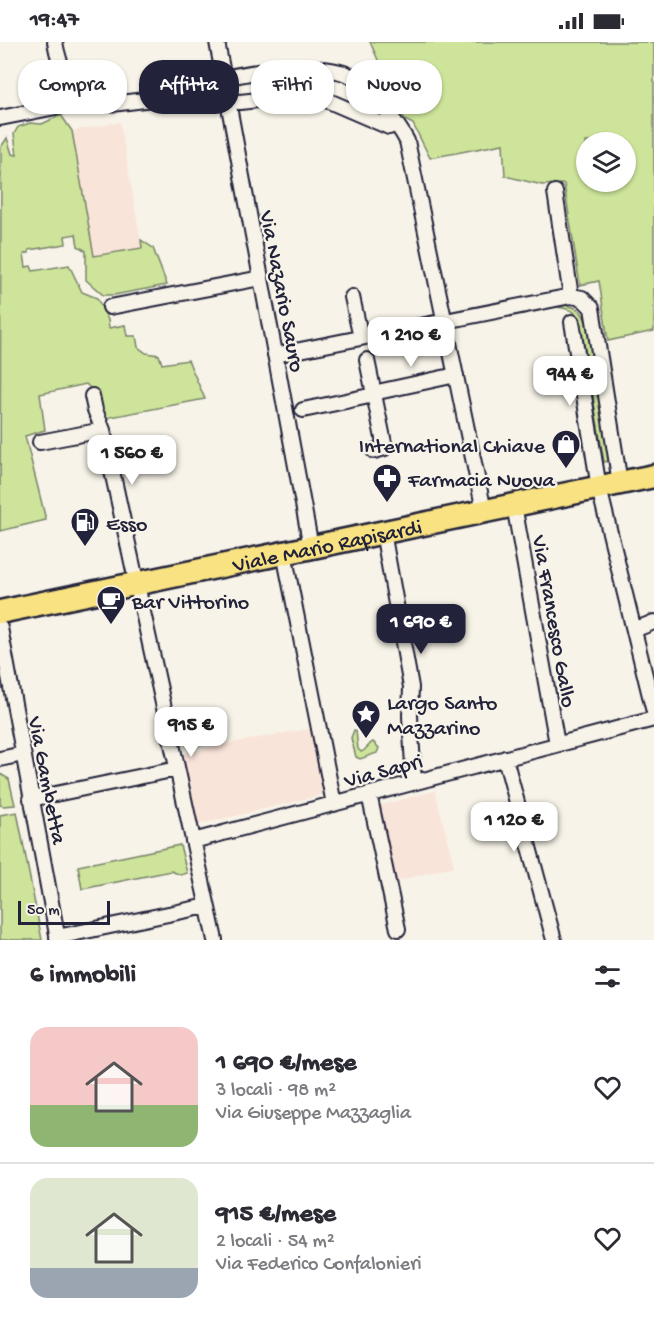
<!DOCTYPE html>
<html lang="it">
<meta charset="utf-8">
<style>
body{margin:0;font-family:"Gochi Hand",sans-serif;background:#f2f2f3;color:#2b2b33;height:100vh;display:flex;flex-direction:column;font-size:22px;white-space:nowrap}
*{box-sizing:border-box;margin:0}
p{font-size:20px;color:#7c7c81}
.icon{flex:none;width:33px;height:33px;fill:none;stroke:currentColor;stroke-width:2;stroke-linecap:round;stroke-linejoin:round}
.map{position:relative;height:898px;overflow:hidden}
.sheet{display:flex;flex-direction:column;background:#fff;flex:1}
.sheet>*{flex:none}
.guide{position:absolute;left:18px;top:18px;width:618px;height:54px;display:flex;gap:12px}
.fabs{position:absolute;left:576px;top:90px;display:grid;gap:12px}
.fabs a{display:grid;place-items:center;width:60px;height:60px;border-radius:50%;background:#fff;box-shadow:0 2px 4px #0004;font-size:30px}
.scale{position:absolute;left:18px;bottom:15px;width:92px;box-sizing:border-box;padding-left:6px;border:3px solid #22223b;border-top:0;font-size:16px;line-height:21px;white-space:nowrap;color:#22223b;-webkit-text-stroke:4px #f7f3e8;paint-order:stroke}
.price{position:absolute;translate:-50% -51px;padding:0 14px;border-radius:12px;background:#fff;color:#222;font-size:20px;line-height:39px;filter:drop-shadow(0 2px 3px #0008)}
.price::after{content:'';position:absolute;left:50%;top:36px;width:18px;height:14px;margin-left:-9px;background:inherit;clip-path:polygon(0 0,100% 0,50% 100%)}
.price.on{background:#22223b;color:#fff}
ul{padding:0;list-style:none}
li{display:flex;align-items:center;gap:18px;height:150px;padding:0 30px}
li+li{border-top:2px solid #e1e1e2}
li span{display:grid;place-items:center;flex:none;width:168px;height:120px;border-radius:18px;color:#555}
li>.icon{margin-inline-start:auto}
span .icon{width:72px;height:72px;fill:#fffc;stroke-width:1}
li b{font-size:26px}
h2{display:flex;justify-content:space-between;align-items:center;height:72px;padding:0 30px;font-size:26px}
.tag{padding:0 21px;border-radius:24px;background:#fff;box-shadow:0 2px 4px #0004;font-size:21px;line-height:54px}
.tag.on{background:#22223b;color:#fff}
.status{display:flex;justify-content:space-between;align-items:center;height:42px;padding:0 30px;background:#fff;direction:ltr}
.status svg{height:16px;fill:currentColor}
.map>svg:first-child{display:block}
.built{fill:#f9e4d9}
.green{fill:#cde49a;stroke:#78836a;stroke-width:1.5;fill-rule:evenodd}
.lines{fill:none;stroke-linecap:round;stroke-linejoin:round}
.minor-casing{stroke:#22223b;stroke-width:18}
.primary-casing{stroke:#22223b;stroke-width:27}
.minor{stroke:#f7f3e8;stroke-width:14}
.primary{stroke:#f8e281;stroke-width:22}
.labels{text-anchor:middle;stroke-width:4.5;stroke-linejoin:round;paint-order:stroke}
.street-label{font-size:22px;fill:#22223b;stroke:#f7f3e8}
.poi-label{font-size:22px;fill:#22223b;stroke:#f7f3e8;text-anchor:start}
</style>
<div class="status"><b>19:47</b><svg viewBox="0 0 49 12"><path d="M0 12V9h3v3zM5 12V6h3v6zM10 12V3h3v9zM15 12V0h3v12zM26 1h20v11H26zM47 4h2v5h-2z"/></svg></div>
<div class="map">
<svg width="654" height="898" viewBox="0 0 654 898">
<rect width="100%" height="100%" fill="#f7f3e8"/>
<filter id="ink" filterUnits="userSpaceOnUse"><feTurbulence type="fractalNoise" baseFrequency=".0167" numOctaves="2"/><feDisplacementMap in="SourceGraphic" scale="12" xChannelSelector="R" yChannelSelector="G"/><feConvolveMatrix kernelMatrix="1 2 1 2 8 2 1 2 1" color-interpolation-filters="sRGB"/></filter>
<g filter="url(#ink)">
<path class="built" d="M 120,80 L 142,206 L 94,214 L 72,89 Z
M 314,686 L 326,752 L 197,783 L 183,712 L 225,702 Z
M 435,749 L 454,824 L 395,840 L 377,764 Z"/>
<path class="green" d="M 370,0 L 654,0 L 654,289 L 608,299 L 599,239 L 580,243 L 564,142 L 542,143 L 505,134 L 503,102 L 430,116 L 413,82 L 405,78 ZM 586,100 L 626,100 L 626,140 L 586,140 Z
M 61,73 L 72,89 L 94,214 L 142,206 L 141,198 L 153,206 L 167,243 L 114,253 L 103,253 L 86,238 L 86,209 L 78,204 L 76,192 L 65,194 L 66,202 L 29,208 L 29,211 L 24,212 L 26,225 L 31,224 L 33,229 L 69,223 L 82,250 L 97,256 L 108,278 L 109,286 L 125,283 L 127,294 L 136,294 L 138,305 L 146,311 L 159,313 L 162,322 L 188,318 L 205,357 L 106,376 C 99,363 97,351 86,342 L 40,352 L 45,388 L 25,394 L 46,478 L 0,489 L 1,105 L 7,96 L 12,112 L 17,113 L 14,92 L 18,85 L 30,81 L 42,82 Z
M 564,263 C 584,266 583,272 589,289 L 609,419 L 604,420 L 580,279 C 577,268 566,266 555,265 Z
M 354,688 L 356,689 L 358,707 L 361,710 C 367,708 368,702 373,700 L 379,706 L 377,711 L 360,717 L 356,715 L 351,696 Z
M 0,732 L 9,737 L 15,763 L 3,764 L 0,763 Z
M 17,770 L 42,898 L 0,898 L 0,773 Z
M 180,803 L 187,831 L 181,833 L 171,829 L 82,847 L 78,824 Z"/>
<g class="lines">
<g class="minor-casing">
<path id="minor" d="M 55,0 C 59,23 67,42 86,56
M 217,0 L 311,505
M 177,54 C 188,49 199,43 211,40 C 243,30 321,18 351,34 C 368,42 398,82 407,99 L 484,469
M 0,76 L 61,64 L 86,56 L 97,61 L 112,62 L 177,54 L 240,60 L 295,54 L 324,57 L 389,85 L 396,82
M 555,150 L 571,254
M 352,255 L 361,296
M 110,265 L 261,236
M 572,280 L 599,446 L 654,670
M 275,313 L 571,254 L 582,256 L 592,266 L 620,441
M 367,318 L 385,406 L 374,409
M 373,351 L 456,333
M 92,354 L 95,368 L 103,388 L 215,898
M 303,368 L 374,353
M 40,400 L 103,388
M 514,463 L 557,702
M 383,490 L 411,645 L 410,674 L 414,740
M 284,511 L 334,762
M 0,586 L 58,898
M 634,588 L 654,580
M 505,716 L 554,898
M 0,717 L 23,712
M 369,752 L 398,887
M 31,757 L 177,727
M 193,799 L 654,677
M 57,895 L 207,864"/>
</g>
<g class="primary-casing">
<g id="primary">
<path id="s1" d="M 0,570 L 654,434"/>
</g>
</g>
<use href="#minor" class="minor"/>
<use href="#primary" class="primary"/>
</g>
</g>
<defs>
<g id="shop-pin" transform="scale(1.5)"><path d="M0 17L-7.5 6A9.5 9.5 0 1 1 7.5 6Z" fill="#22223b" stroke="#f7f3e8"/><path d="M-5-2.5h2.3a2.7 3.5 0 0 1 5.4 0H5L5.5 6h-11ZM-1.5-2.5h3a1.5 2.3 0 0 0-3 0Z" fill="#fff"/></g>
<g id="pharmacy-pin" transform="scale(1.5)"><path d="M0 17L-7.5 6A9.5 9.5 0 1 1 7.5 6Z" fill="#22223b" stroke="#f7f3e8"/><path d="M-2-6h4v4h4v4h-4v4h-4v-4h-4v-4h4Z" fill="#fff"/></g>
<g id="fuel-pin" transform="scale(1.5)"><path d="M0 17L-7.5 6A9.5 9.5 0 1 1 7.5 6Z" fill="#22223b" stroke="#f7f3e8"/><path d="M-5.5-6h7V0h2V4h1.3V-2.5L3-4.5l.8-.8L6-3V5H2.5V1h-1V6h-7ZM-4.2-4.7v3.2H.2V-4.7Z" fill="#fff"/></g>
<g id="cafe-pin" transform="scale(1.5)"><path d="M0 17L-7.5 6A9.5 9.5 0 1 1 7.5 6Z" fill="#22223b" stroke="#f7f3e8"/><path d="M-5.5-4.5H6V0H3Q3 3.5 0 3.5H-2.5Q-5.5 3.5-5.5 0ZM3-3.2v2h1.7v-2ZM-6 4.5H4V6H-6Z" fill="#fff"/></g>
<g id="sight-pin" transform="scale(1.5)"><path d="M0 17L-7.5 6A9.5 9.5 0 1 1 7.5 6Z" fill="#22223b" stroke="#f7f3e8"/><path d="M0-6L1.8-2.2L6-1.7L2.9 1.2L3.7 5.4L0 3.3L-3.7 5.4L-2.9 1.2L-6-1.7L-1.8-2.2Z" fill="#fff"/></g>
</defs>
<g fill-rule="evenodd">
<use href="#shop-pin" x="566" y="402"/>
<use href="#pharmacy-pin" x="387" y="436"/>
<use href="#fuel-pin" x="85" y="480"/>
<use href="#cafe-pin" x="111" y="558"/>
<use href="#sight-pin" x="366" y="672"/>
</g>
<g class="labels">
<g class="street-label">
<text transform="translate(284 249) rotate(79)" y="8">Via Nazario Sauro</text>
<text dy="8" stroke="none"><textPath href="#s1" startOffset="334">Viale Mario Rapisardi</textPath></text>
<text transform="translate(556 579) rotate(80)" y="8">Via Francesco Gallo</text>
<text transform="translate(383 727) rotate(-15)" y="8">Via Sapri</text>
<text transform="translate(49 738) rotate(79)" y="8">Via Gambetta</text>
</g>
<g class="poi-label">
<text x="545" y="410" text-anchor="end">International Chiave</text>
<text x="408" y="444">Farmacia Nuova</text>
<text x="106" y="488">Esso</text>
<text x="132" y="566">Bar Vittorino</text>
<text x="387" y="667">Largo Santo<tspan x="387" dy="25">Mazzarino</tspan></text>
</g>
</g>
</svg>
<div class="fabs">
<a><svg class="icon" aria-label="layers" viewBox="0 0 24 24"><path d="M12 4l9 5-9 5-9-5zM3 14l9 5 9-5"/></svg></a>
</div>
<div class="scale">50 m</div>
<b class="price" style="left:411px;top:326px">1 210 €</b>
<b class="price" style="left:570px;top:365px">944 €</b>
<b class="price" style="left:132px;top:444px">1 560 €</b>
<b class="price on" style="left:421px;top:613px">1 690 €</b>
<b class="price" style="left:191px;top:716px">915 €</b>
<b class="price" style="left:514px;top:811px">1 120 €</b>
<div class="guide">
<a class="tag">Compra</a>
<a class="tag on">Affitta</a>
<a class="tag">Filtri</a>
<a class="tag">Nuovo</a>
</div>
</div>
<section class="sheet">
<h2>6 immobili<svg class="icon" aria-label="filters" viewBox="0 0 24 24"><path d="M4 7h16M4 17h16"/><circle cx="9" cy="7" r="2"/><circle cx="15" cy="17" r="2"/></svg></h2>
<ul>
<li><span style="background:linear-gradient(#f6c9c9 65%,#8fb573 0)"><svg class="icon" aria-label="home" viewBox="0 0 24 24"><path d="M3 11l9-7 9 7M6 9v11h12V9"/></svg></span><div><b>1 690 €/mese</b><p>3 locali · 98 m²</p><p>Via Giuseppe Mazzaglia</p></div><svg class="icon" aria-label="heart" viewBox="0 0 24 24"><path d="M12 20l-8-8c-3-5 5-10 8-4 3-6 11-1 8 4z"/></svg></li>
<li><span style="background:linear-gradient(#dfe7d0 75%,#9aa5b1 0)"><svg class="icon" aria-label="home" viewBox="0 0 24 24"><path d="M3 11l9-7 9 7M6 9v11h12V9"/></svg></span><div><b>915 €/mese</b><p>2 locali · 54 m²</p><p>Via Federico Confalonieri</p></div><svg class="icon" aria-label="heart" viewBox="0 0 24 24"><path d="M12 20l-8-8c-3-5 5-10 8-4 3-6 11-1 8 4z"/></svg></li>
</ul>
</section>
